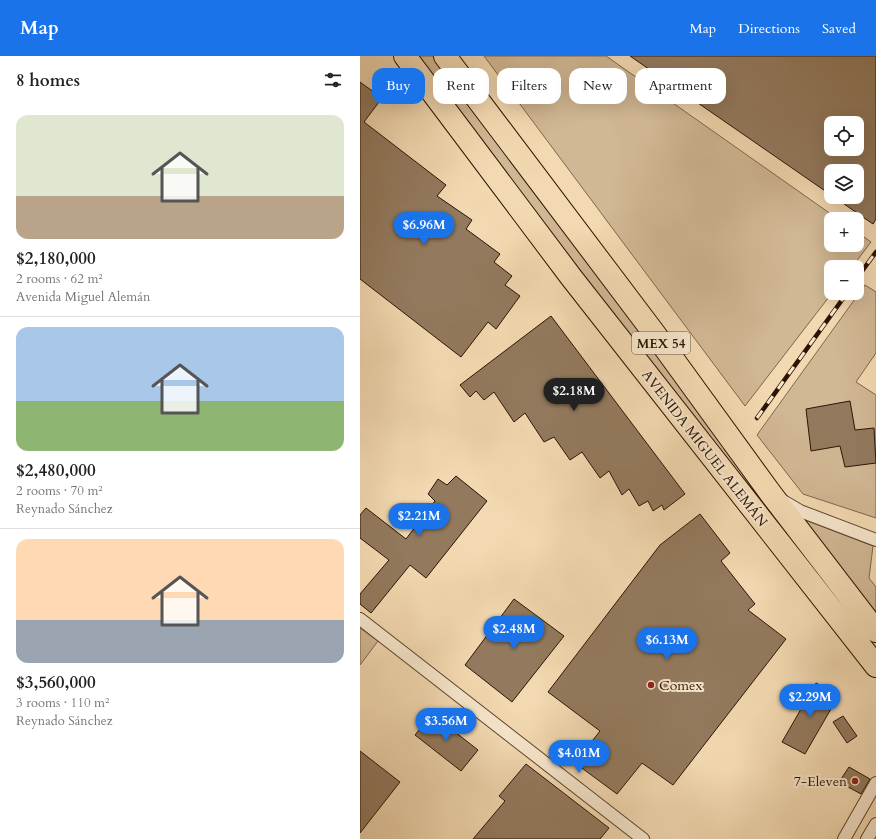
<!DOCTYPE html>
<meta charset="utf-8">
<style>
body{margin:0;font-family:Cardo,serif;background:#f6f6f6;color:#202124;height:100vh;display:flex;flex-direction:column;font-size:15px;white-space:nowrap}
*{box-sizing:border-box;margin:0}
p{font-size:13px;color:#757577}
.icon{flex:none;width:22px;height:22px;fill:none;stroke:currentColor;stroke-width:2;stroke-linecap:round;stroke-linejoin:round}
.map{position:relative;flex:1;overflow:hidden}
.drawer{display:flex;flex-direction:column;background:#fff;width:360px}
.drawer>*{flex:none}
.guide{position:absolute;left:12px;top:12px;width:380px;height:36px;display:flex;gap:8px}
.fabs{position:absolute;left:464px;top:60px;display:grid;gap:8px}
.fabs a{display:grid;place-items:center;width:40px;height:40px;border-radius:8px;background:#fff;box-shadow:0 4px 16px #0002;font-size:20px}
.price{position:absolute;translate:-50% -34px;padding:0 9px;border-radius:14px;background:#1a73e8;color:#fff;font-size:13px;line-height:26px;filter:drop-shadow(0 1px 2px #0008)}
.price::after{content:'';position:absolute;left:50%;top:24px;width:12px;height:9px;margin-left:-6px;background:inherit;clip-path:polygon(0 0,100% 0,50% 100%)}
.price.active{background:#222;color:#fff}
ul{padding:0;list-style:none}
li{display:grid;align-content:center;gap:8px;height:212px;padding:0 16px}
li+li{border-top:1px solid #e0e0e0}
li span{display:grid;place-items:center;height:124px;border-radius:12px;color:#555}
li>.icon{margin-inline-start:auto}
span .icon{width:72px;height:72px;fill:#fffc;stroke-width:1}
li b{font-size:17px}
h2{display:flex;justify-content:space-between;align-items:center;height:48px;padding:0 16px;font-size:17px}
.pill{padding:0 14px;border-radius:12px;background:#fff;box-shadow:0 4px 16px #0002;font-size:14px;line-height:36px}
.pill.active{background:#1a73e8;color:#fff}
header{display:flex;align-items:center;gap:24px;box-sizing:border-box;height:56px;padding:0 20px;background:#1a73e8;color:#fff}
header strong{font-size:19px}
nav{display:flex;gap:22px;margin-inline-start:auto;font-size:14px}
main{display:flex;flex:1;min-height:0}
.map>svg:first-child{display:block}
.green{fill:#d1b894;stroke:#7e664c}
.building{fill:#937a5e;stroke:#2b1404;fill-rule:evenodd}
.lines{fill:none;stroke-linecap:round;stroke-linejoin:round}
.street-casing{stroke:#5d452f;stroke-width:14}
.highway-casing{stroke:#2b1404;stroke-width:24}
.street{stroke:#f7e6cc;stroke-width:12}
.highway{stroke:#f3d9b1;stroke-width:22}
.rail-casing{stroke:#2b1404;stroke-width:4.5}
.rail{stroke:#f7e6cc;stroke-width:3;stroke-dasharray:9;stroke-linecap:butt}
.poi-dot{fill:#8f2418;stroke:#f7e6cc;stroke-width:1.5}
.labels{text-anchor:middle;stroke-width:4;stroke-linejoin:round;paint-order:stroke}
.shield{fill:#f7e6cc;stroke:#685340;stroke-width:1}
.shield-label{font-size:13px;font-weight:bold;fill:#2b1404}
.street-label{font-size:14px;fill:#2b1404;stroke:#f7e6cc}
.poi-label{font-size:14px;fill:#2b1404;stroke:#f7e6cc;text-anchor:start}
</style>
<header>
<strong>Map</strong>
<nav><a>Map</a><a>Directions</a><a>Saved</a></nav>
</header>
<main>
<section class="drawer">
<h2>8 homes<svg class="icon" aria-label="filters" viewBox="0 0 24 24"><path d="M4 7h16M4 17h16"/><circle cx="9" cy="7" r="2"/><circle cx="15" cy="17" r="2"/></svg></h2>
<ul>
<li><span style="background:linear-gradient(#dfe7d0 65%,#b9a48a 0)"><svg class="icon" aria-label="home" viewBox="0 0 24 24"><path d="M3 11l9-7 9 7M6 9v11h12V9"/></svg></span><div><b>$2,180,000</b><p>2 rooms · 62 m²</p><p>Avenida Miguel Alemán</p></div></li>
<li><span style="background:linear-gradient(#a9c7e8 60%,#8fb573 0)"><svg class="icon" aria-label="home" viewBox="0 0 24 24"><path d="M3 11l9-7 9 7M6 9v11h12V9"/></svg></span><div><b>$2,480,000</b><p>2 rooms · 70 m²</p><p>Reynado Sánchez</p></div></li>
<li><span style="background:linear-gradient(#ffd9b3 65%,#9aa5b1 0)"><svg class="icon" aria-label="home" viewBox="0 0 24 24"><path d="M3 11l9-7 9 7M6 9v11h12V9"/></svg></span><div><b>$3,560,000</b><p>3 rooms · 110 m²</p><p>Reynado Sánchez</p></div></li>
</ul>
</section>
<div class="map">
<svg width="516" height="783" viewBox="0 0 516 783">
<rect width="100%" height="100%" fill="#f3d9b1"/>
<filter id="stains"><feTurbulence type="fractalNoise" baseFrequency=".005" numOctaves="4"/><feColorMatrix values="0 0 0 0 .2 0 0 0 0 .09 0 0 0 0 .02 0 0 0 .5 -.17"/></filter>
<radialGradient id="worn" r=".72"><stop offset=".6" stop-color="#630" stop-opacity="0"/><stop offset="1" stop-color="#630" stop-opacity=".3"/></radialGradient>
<path class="green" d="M 52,0 L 76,0 L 331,340 L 395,437 L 307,330 Z
M 124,0 L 246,0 L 478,163 L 471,163 L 471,189 L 497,189 L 497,176 L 511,186 L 492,211 L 471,211 L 472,237 L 385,350 Z
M 505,229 L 516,236 L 516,297 L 496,326 L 516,339 L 516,462 L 443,438 L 397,379 Z
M 440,462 L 513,490 L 509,522 L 516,531 L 516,561 Z
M 0,572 L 18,585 L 0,609 Z"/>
<path class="building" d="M 270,0 L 516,0 L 516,163 L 513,168 L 474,141 L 497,141 L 497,115 L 471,115 L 471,139 ZM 471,67 L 497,67 L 497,93 L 471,93 Z
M 0,26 L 22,42 L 4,66 L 86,129 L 77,140 L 112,164 L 106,173 L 140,198 L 134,206 L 152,220 L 145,229 L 160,240 L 136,273 L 128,266 L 101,301 L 0,223 Z
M 191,260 L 325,438 L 304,454 L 302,449 L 293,455 L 288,445 L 279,450 L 269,433 L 262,439 L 249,415 L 240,422 L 222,396 L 210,404 L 194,381 L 184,386 L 165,357 L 154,366 L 134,336 L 124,344 L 116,335 L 110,341 L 100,329 Z
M 490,345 L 495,374 L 514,372 L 516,407 L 485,411 L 480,390 L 451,395 L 446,353 Z
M 96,420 L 127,445 L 66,522 L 50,509 L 11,557 L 0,548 L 0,538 L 29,504 L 0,482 L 0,459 L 6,452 L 46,483 L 75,445 L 68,438 L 78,423 L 87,429 Z
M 340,458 L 370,497 L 361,505 L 395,548 L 388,554 L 426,583 L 313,729 L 282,707 L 257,738 L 215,707 L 240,675 L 188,636 L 300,489 Z
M 154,543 L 204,580 L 152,646 L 105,609 Z
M 456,627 L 479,639 L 445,698 L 422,686 Z
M 72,658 L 118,694 L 101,715 L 55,679 Z
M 483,660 L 497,680 L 487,687 L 473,666 Z
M 0,695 L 40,726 L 0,777 Z
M 166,708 L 249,772 L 240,783 L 113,783 L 145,745 L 139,740 Z
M 489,711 L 510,723 L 501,738 L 479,726 Z"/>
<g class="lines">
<g class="street-casing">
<path id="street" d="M 423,445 L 440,455 L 516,484
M 0,563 L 283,783
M 484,783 L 516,727
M 507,783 L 516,768"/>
</g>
<g class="highway-casing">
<path id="highway" d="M 45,0 L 211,221 L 516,610
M 85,0 L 294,277 L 411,438 L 516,575"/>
</g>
<use href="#street" class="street"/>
<use href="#highway" class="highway"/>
<g class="rail-casing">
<path id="rail" d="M 497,222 L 516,196
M 397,362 L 487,237"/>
</g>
<use href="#rail" class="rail"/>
</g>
<g class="poi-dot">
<circle cx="291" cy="629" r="4"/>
<circle cx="495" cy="725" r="4"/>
</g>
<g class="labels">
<rect class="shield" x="272" y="276" width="58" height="22" rx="3"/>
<g class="shield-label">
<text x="301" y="292">MEX 54</text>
</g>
<g class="street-label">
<text transform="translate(345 392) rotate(52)" y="5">AVENIDA MIGUEL ALEMÁN</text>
</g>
<g class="poi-label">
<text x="299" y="634">Comex</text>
<text x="487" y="730" text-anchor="end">7-Eleven</text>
</g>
</g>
<rect width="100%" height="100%" filter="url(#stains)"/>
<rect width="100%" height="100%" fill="url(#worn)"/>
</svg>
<div class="fabs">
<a><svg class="icon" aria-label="locate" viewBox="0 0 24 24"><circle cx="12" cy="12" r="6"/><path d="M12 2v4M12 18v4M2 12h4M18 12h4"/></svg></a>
<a><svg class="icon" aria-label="layers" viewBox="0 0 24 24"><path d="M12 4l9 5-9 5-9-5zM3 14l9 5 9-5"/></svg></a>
<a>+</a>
<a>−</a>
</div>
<b class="price" style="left:64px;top:190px">$6.96M</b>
<b class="price active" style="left:214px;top:356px">$2.18M</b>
<b class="price" style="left:59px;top:481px">$2.21M</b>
<b class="price" style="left:154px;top:594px">$2.48M</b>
<b class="price" style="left:307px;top:605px">$6.13M</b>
<b class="price" style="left:450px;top:662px">$2.29M</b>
<b class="price" style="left:86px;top:686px">$3.56M</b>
<b class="price" style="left:219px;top:718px">$4.01M</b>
<div class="guide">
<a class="pill active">Buy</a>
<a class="pill">Rent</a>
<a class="pill">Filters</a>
<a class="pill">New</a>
<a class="pill">Apartment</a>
</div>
</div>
</main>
